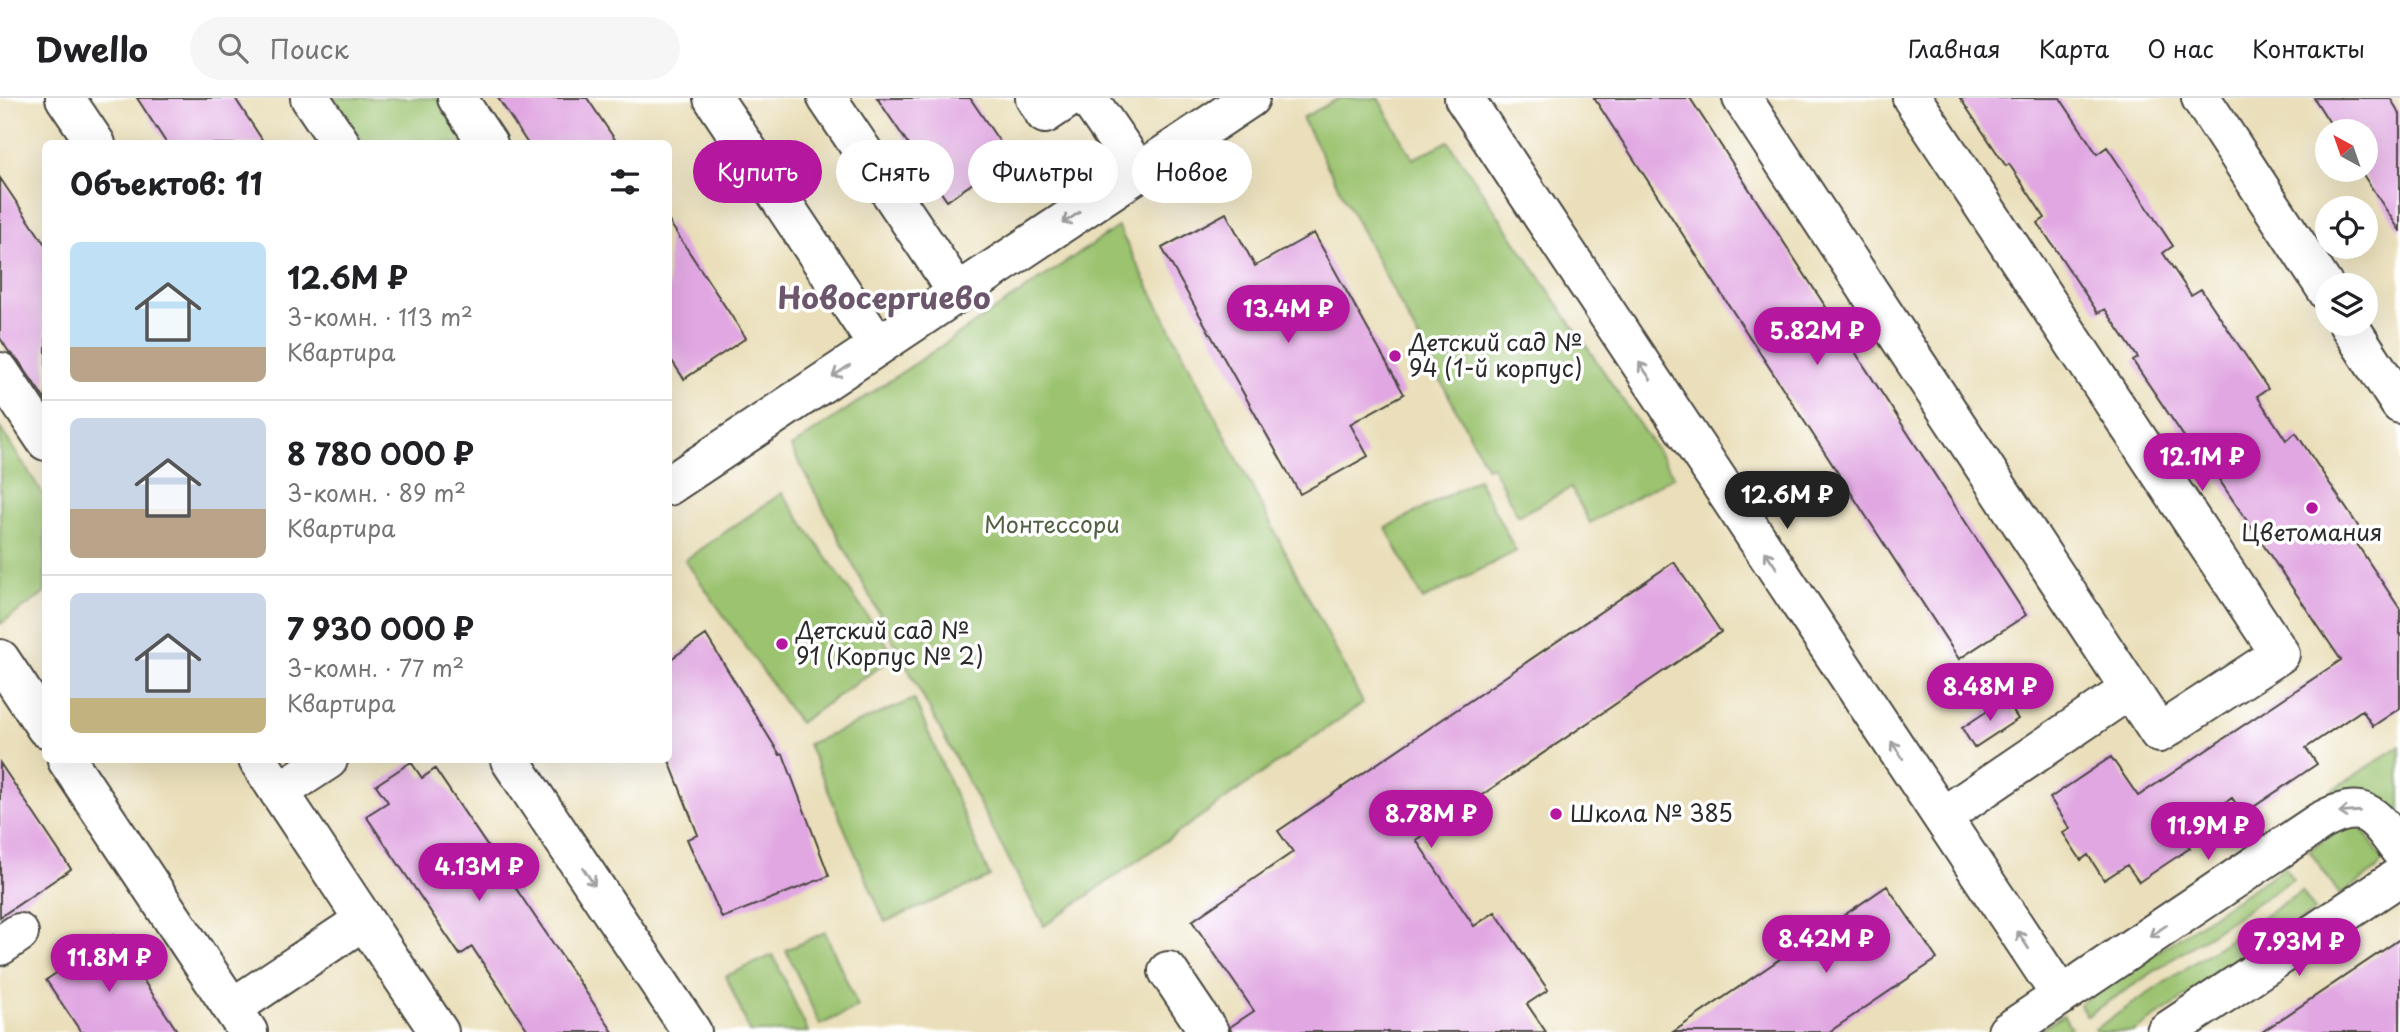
<!DOCTYPE html>
<html lang="ru">
<meta charset="utf-8">
<style>
body{margin:0;font-family:"Playpen Sans",sans-serif;background:#f6f6f6;color:#202124;height:100vh;display:flex;flex-direction:column;font-size:26px;white-space:nowrap}
*{box-sizing:border-box;margin:0}
p{font-size:23px;color:#757577}
.icon{flex:none;width:38px;height:38px;fill:none;stroke:currentColor;stroke-width:2;stroke-linecap:round;stroke-linejoin:round}
.map{position:relative;flex:1;overflow:hidden}
.panel{position:absolute;left:42px;top:42px;width:630px;height:623px;display:flex;flex-direction:column;background:#fff;border-radius:10px;box-shadow:0 7px 28px #0002}
.panel>*{flex:none}
.banner{position:absolute;left:693px;top:42px;width:665px;height:63px;display:flex;gap:14px}
.needle{width:46px;rotate:320deg}
.tools{position:absolute;left:2315px;top:21px;display:grid;gap:14px}
.tools a{display:grid;place-items:center;width:63px;height:63px;border-radius:50%;background:#fff;box-shadow:0 7px 28px #0002;font-size:35px}
.price{position:absolute;translate:-50% -60px;padding:0 16px;border-radius:24px;background:#b5179e;color:#fff;font-size:23px;line-height:46px;filter:drop-shadow(0 2px 4px #0008)}
.price::after{content:'';position:absolute;left:50%;top:42px;width:21px;height:16px;margin-left:-10px;background:inherit;clip-path:polygon(0 0,100% 0,50% 100%)}
.price.active{background:#222;color:#fff}
ul{padding:0;list-style:none}
li{display:flex;align-items:center;gap:21px;height:175px;padding:0 28px}
li+li{border-top:2px solid #e0e0e0}
li span{display:grid;place-items:center;flex:none;width:196px;height:140px;border-radius:10px;color:#555}
li>.icon{margin-inline-start:auto}
span .icon{width:84px;height:84px;fill:#fffc;stroke-width:1}
li b{font-size:30px}
h2{display:flex;justify-content:space-between;align-items:center;height:84px;padding:0 28px;font-size:30px}
.chip{padding:0 24px;border-radius:32px;background:#fff;box-shadow:0 7px 28px #0002;font-size:24px;line-height:63px}
.chip.active{background:#b5179e;color:#fff}
header{display:flex;align-items:center;gap:42px;box-sizing:border-box;height:98px;padding:0 35px;background:#fff;border-bottom:2px solid #e0e0e0}
header strong{font-size:33px}
nav{display:flex;gap:38px;margin-inline-start:auto;font-size:24px}
.search{width:490px;height:63px;background:#f6f6f6;display:flex;align-items:center;gap:18px;box-sizing:border-box;padding:0 24px;border-radius:38px;color:#757577;font-size:26px}
.map>svg:first-child{display:block}
.green{fill:#9bc36f;stroke:#63774d;stroke-width:2}
.building{fill:#e1a7e2}
.lines{fill:none;stroke-linecap:round;stroke-linejoin:round}
.minor-casing{stroke:#484640;stroke-width:42}
.minor{stroke:#fff;stroke-width:38}
.oneway{stroke:#a0a0a0}
.poi-dot{fill:#b5179e;stroke:#fff;stroke-width:2.5}
.labels{text-anchor:middle;stroke-width:7;stroke-linejoin:round;paint-order:stroke}
.poi-label{font-size:23px;fill:#2b2b2b;stroke:#fff;text-anchor:start}
.park-label{font-size:23px;fill:#526043;stroke:#fff}
.district-label{font-size:30px;font-weight:bold;fill:#6b566b;stroke:#fff}
</style>
<header>
<strong>Dwello</strong>
<div class="search"><svg class="icon" aria-label="search" viewBox="0 0 24 24"><circle cx="10" cy="10" r="6"/><path d="M15 15l6 6"/></svg>Поиск</div>
<nav><a>Главная</a><a>Карта</a><a>О нас</a><a>Контакты</a></nav>
</header>
<div class="map">
<svg width="2400" height="934" viewBox="0 0 2400 934">
<rect width="100%" height="100%" fill="#fff"/>
<filter id="ink" filterUnits="userSpaceOnUse"><feTurbulence type="fractalNoise" baseFrequency=".0143" numOctaves="2"/><feDisplacementMap in="SourceGraphic" scale="14" xChannelSelector="R" yChannelSelector="G"/><feConvolveMatrix kernelMatrix="1 2 1 2 8 2 1 2 1" color-interpolation-filters="sRGB"/></filter>
<filter id="wash" filterUnits="userSpaceOnUse"><feTurbulence type="fractalNoise" baseFrequency=".00686" numOctaves="4" result="noise"/><feDisplacementMap in="SourceGraphic" scale="28" xChannelSelector="R" yChannelSelector="G"/><feGaussianBlur stdDeviation="1.57" result="paint"/><feColorMatrix in="noise" values="0 0 0 0 0 0 0 0 0 0 0 0 0 0 0 0 0 1.4 0 .05"/><feComposite in="paint" operator="in"/></filter>
<g filter="url(#wash)">
<rect width="100%" height="100%" fill="#eadfba"/>
<path class="green" d="M 332,0 L 439,0 L 471,45 L 364,45 Z
M 1340,0 L 1378,0 L 1413,61 L 1448,43 L 1674,378 L 1590,425 L 1571,390 L 1518,418 L 1492,368 L 1487,370 L 1302,20 Z
M 1118,129 L 1363,605 L 1044,828 L 791,349 Z
M 0,330 L 45,399 L 45,495 L 0,526 Z
M 1478,381 L 1516,453 L 1423,502 L 1386,430 Z
M 782,395 L 895,558 L 799,625 L 685,462 Z
M 914,601 L 990,779 L 885,824 L 808,646 Z
M 2400,648 L 2400,720 C 2376,695 2368,685 2333,696 L 2331,693 Z
M 2358,725 L 2383,762 L 2376,772 L 2340,797 L 2309,752 L 2345,728 Z
M 2285,769 L 2293,781 L 2087,918 L 2079,906 Z
M 2302,793 L 2315,813 L 2133,934 L 2097,934 L 2095,931 Z
M 825,834 L 858,909 L 820,927 L 786,852 Z
M 773,857 L 808,934 L 750,934 L 726,878 Z
M 2063,917 L 2071,929 L 2064,934 L 2038,934 Z"/>
<g id="blocks">
<path class="building" d="M 137,0 L 235,0 L 265,46 L 167,46 Z
M 498,0 L 587,0 L 618,46 L 528,46 Z
M 877,0 L 970,0 L 1010,59 L 947,103 Z
M 1594,0 L 1690,0 L 2026,517 L 1959,561 Z
M 1960,0 L 2060,0 L 2097,56 L 2107,49 L 2173,148 L 2163,155 L 2191,197 L 2201,191 L 2268,291 L 2257,298 L 2286,342 L 2296,335 L 2360,431 L 2351,437 L 2400,511 L 2400,610 L 2373,628 L 2362,612 L 2306,650 L 2317,666 L 2243,716 L 2232,700 L 2180,735 L 2190,750 L 2139,784 L 2127,767 L 2104,782 L 2088,757 L 2081,762 L 2063,735 L 2070,731 L 2050,700 L 2111,659 L 2138,698 L 2341,562 L 2197,349 L 2193,352 L 2133,263 L 2138,260 L 2105,211 L 2098,215 L 2038,125 L 2045,120 L 2009,66 L 2006,68 Z
M 2314,0 L 2390,0 L 2400,16 L 2400,133 L 2360,72 L 2366,72 L 2366,33 L 2335,33 Z
M 0,80 L 46,148 L 46,303 L 18,262 L 9,254 L 0,240 Z
M 1226,115 L 1255,168 L 1314,135 L 1404,296 L 1350,326 L 1368,358 L 1300,396 L 1162,150 Z
M 668,122 L 746,240 L 684,281 L 668,257 Z
M 1674,464 L 1721,534 L 1416,742 L 1474,828 L 1495,814 L 1548,892 L 1527,906 L 1546,934 L 1231,934 L 1230,929 L 1254,913 L 1192,823 L 1293,754 L 1278,733 Z
M 706,537 L 780,657 L 783,656 L 829,778 L 722,820 L 687,741 L 698,737 L 668,660 L 668,563 Z
M 2005,601 L 2018,621 L 1974,650 L 1962,630 Z
M 411,664 L 422,680 L 435,671 L 613,934 L 529,934 L 472,849 L 460,857 L 366,718 L 388,704 L 376,687 Z
M 0,665 L 71,771 L 0,819 Z
M 1887,788 L 1937,861 L 1829,934 L 1673,934 Z
M 113,837 L 178,934 L 81,934 L 46,882 Z
M 2400,841 L 2400,934 L 2262,934 Z"/>
</g>
</g>
<g filter="url(#ink)">
<use href="#blocks" fill-opacity="0" stroke="#484640" stroke-width="2"/>
<g class="lines">
<g class="minor-casing">
<path id="minor" d="M 65,0 L 96,46
M 310,0 L 341,46
M 457,0 L 488,46
M 713,0 L 878,248
M 827,0 L 958,195
M 1035,0 L 1045,16 L 1069,0
M 1088,0 L 1139,74
M 1464,0 L 2061,898
M 1742,0 L 2159,635 L 2280,556 L 1912,0
M 2201,0 L 2328,194
M 2348,226 L 2400,306
M 0,274 L 46,343
M 668,388 L 1250,0
M 0,561 L 46,630
M 67,662 L 232,910
M 258,662 L 364,822
M 510,662 L 692,934
M 279,694 L 328,662
M 1942,719 L 2129,592
M 0,848 L 19,835
M 1168,873 L 1209,934
M 248,934 L 232,910 L 364,822 L 439,934
M 2007,934 L 2321,723 C 2365,700 2374,717 2400,752
M 2166,934 L 2400,778"/>
</g>
<use href="#minor" class="minor"/>
</g>
<defs><path id="oneway-shaft" d="M-6 0H5M1.5-3L5.5 0L1.5 3" fill="none" stroke-width="1.6" stroke-linecap="round" stroke-linejoin="round" transform="scale(1.75)"/></defs>
<g class="oneway">
<use href="#oneway-shaft" transform="translate(1071 120) rotate(146)"/>
<use href="#oneway-shaft" transform="translate(841 273) rotate(146)"/>
<use href="#oneway-shaft" transform="translate(1645 273) rotate(-124)"/>
<use href="#oneway-shaft" transform="translate(1771 462) rotate(-124)"/>
<use href="#oneway-shaft" transform="translate(1897 652) rotate(-124)"/>
<use href="#oneway-shaft" transform="translate(2349 714) rotate(176)"/>
<use href="#oneway-shaft" transform="translate(589 779) rotate(56)"/>
<use href="#oneway-shaft" transform="translate(2158 833) rotate(146)"/>
<use href="#oneway-shaft" transform="translate(2023 842) rotate(-123)"/>
</g>
</g>
<g class="poi-dot">
<circle cx="1395" cy="258" r="7"/>
<circle cx="2312" cy="410" r="7"/>
<circle cx="782" cy="546" r="7"/>
<circle cx="1556" cy="716" r="7"/>
</g>
<g class="labels">
<g class="poi-label">
<text x="1409" y="253">Детский сад №<tspan x="1409" dy="26">94 (1-й корпус)</tspan></text>
<text x="2312" y="443" text-anchor="middle">Цветомания</text>
<text x="796" y="541">Детский сад №<tspan x="796" dy="26">91 (Корпус № 2)</tspan></text>
<text x="1570" y="724">Школа № 385</text>
</g>
<g class="park-label">
<text x="1052" y="435">Монтессори</text>
</g>
<g class="district-label">
<text x="884" y="211">Новосергиево</text>
</g>
</g>
</svg>
<div class="tools">
<a><svg class="needle" viewBox="-14 -14 28 28"><path d="M0-13l5 13h-10z" fill="#e53935"/><path d="M0 13l5-13h-10z" fill="#757577"/></svg></a>
<a><svg class="icon" aria-label="locate" viewBox="0 0 24 24"><circle cx="12" cy="12" r="6"/><path d="M12 2v4M12 18v4M2 12h4M18 12h4"/></svg></a>
<a><svg class="icon" aria-label="layers" viewBox="0 0 24 24"><path d="M12 4l9 5-9 5-9-5zM3 14l9 5 9-5"/></svg></a>
</div>
<b class="price" style="left:1288px;top:247px">13.4M ₽</b>
<b class="price" style="left:1817px;top:269px">5.82M ₽</b>
<b class="price" style="left:2202px;top:395px">12.1M ₽</b>
<b class="price active" style="left:1787px;top:433px">12.6M ₽</b>
<b class="price" style="left:1990px;top:625px">8.48M ₽</b>
<b class="price" style="left:1431px;top:752px">8.78M ₽</b>
<b class="price" style="left:2208px;top:764px">11.9M ₽</b>
<b class="price" style="left:479px;top:805px">4.13M ₽</b>
<b class="price" style="left:1826px;top:877px">8.42M ₽</b>
<b class="price" style="left:2299px;top:880px">7.93M ₽</b>
<b class="price" style="left:109px;top:896px">11.8M ₽</b>
<div class="banner">
<a class="chip active">Купить</a>
<a class="chip">Снять</a>
<a class="chip">Фильтры</a>
<a class="chip">Новое</a>
</div>
<section class="panel">
<h2>Объектов: 11<svg class="icon" aria-label="filters" viewBox="0 0 24 24"><path d="M4 7h16M4 17h16"/><circle cx="9" cy="7" r="2"/><circle cx="15" cy="17" r="2"/></svg></h2>
<ul>
<li><span style="background:linear-gradient(#bfe0f5 75%,#b9a48a 0)"><svg class="icon" aria-label="home" viewBox="0 0 24 24"><path d="M3 11l9-7 9 7M6 9v11h12V9"/></svg></span><div><b>12.6M ₽</b><p>3-комн. · 113 m²</p><p>Квартира</p></div></li>
<li><span style="background:linear-gradient(#c9d6e8 65%,#b9a48a 0)"><svg class="icon" aria-label="home" viewBox="0 0 24 24"><path d="M3 11l9-7 9 7M6 9v11h12V9"/></svg></span><div><b>8 780 000 ₽</b><p>3-комн. · 89 m²</p><p>Квартира</p></div></li>
<li><span style="background:linear-gradient(#c9d6e8 75%,#c2b280 0)"><svg class="icon" aria-label="home" viewBox="0 0 24 24"><path d="M3 11l9-7 9 7M6 9v11h12V9"/></svg></span><div><b>7 930 000 ₽</b><p>3-комн. · 77 m²</p><p>Квартира</p></div></li>
</ul>
</section>
</div>
